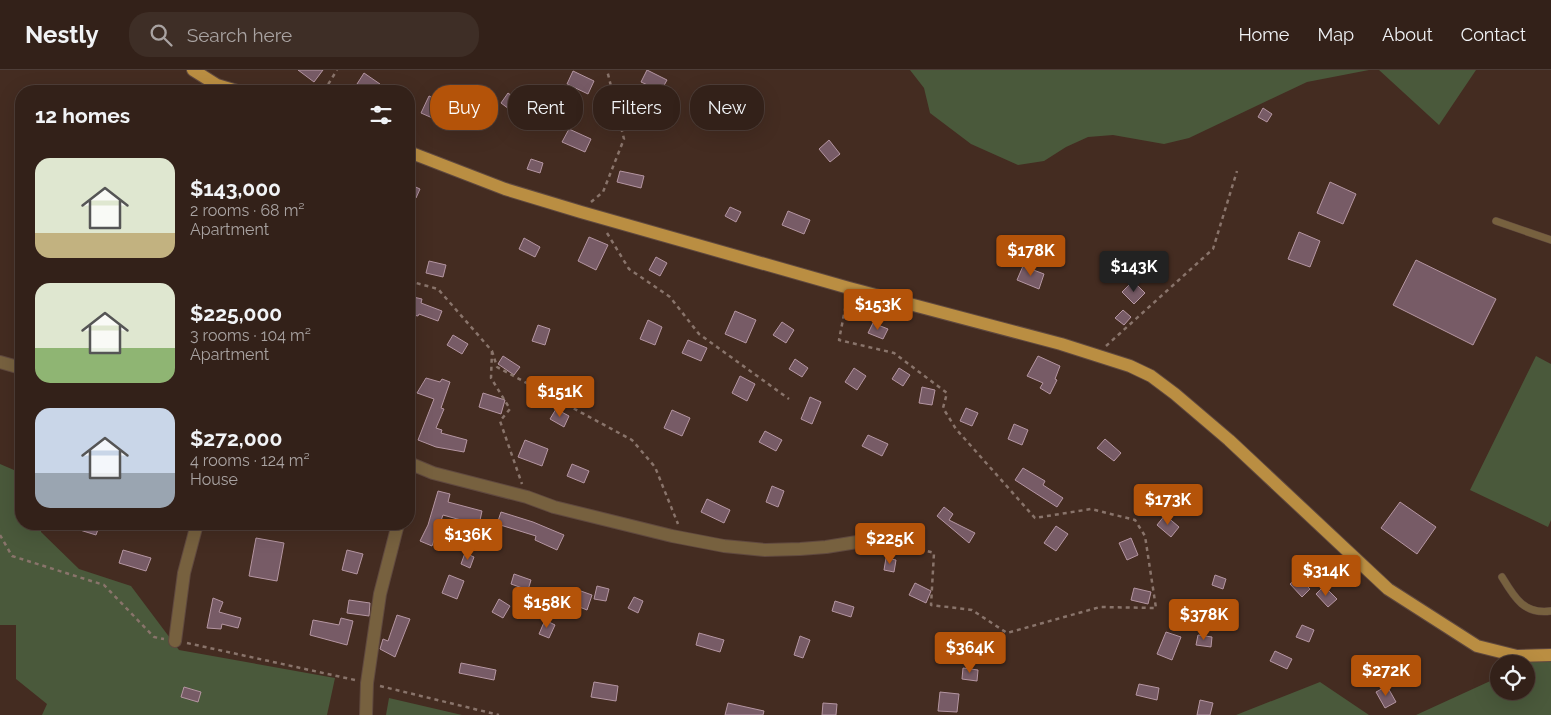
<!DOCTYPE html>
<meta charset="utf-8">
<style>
body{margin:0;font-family:Raleway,sans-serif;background:#3e2e26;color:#f1f3f6;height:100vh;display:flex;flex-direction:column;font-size:19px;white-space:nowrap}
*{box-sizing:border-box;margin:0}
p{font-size:16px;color:#a9a3a2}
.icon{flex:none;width:28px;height:28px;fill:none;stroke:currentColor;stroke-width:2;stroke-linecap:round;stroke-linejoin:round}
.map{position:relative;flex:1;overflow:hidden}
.sheet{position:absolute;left:15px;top:15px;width:400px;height:445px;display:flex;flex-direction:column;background:#332119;border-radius:20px;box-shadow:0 5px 20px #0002,0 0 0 1px #4e3e38}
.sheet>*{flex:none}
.hud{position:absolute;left:430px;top:15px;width:475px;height:45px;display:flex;gap:10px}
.fabs{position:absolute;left:1490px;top:585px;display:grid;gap:10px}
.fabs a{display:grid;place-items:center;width:45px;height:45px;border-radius:50%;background:#332119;box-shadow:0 5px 20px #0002,0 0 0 1px #4e3e38;font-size:25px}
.price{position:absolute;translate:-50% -42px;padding:0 11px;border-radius:5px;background:#b45309;color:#fff;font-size:16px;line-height:32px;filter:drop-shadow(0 1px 2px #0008)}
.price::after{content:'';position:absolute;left:50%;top:30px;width:15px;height:11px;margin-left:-8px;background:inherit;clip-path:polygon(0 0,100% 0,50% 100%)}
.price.active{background:#222;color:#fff}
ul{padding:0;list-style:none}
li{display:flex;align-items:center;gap:15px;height:125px;padding:0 20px}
li span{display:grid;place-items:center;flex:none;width:140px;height:100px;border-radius:15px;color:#555}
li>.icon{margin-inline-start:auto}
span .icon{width:60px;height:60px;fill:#fffc;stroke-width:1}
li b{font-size:21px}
h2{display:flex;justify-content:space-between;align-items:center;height:60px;padding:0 20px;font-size:21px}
.chip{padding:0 18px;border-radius:20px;background:#332119;box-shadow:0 5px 20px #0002,0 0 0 1px #4e3e38;font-size:18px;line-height:45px}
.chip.active{background:#b45309;color:#fff}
header{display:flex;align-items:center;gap:30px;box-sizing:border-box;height:70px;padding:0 25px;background:#332119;border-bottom:1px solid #4e3e38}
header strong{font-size:24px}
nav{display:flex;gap:28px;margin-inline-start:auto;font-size:18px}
.search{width:350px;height:45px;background:#3e2e26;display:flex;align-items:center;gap:12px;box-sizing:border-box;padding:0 18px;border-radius:20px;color:#a9a3a2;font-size:19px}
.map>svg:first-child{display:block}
.green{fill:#4a593b}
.building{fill:#775b66;stroke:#b596a2}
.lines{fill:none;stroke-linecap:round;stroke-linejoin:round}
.lane-casing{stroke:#60493f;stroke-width:8}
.street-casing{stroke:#60493f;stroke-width:14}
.primary-casing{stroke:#60493f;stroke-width:14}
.path{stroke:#89746b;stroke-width:2.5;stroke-dasharray:4 4;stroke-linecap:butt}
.lane{stroke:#77613f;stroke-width:7}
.street{stroke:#77613f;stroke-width:12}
.primary{stroke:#ba8e42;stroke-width:12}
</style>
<header>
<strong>Nestly</strong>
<div class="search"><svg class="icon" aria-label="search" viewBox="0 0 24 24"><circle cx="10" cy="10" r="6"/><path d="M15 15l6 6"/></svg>Search here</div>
<nav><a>Home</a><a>Map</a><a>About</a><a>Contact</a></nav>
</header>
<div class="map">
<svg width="1551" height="645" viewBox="0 0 1551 645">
<rect width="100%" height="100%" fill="#442c21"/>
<path class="green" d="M 910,0 L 1369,0 L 1307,12 L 1189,68 L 1164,74 L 1113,65 L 1088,67 L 1066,77 L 1044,91 L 1018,95 L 971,74 L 930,43 L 924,18 Z
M 1379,0 L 1476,0 L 1439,55 Z
M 1536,286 L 1551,294 L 1551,450 L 1548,457 L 1470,420 Z
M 0,394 L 21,403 L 21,454 L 41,454 L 41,462 L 79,499 L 131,516 L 179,580 L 335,608 L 327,645 L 42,645 L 47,634 L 16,609 L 16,555 L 0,555 Z
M 1551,582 L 1551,645 L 1416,645 L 1499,607 L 1499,621 L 1526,621 L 1526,594 Z
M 1320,612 L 1369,645 L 1236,645 Z
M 389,628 L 462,645 L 386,645 Z"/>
<path class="building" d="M 298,0 L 323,0 L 314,12 Z
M 647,0 L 667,10 L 661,21 L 641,12 Z
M 573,1 L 594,11 L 588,24 L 567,14 Z
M 364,3 L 380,14 L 375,21 L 369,21 L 357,14 Z
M 508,23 L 524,35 L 517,45 L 501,33 Z
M 429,26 L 453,37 L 446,54 L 421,43 Z
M 1263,38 L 1272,44 L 1267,52 L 1258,47 Z
M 569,59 L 591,69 L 585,82 L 562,72 Z
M 829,70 L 840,84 L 830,92 L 819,79 Z
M 531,89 L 543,93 L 540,103 L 527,99 Z
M 620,101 L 644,106 L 641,118 L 617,112 Z
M 1330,112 L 1356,124 L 1343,154 L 1317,143 Z
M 409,114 L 420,119 L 416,128 L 409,125 Z
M 730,137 L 741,142 L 736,152 L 725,146 Z
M 788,141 L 810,150 L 804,164 L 782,155 Z
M 1299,162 L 1320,171 L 1310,197 L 1288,189 Z
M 589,167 L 608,175 L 596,200 L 578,191 Z
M 524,168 L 540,177 L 535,187 L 519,179 Z
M 656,187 L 667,193 L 660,206 L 649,200 Z
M 1416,190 L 1496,229 L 1473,275 L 1393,235 Z
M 429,191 L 446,195 L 443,207 L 426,203 Z
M 1023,196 L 1044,204 L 1039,219 L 1017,210 Z
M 1133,211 L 1145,223 L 1134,234 L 1122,222 Z
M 409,226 L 422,229 L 421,233 L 442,241 L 438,251 L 419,244 L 418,246 L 409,244 Z
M 1123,240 L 1131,247 L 1124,255 L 1115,248 Z
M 735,241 L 756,250 L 746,273 L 725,264 Z
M 648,250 L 662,257 L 655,275 L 640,269 Z
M 782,252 L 794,260 L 786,273 L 773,265 Z
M 873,253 L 888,259 L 883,269 L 868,263 Z
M 538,255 L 550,259 L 545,275 L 532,271 Z
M 453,265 L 468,274 L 462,284 L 447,275 Z
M 688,270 L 707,278 L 701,291 L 682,283 Z
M 503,286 L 520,297 L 514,305 L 498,294 Z
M 1038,286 L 1060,296 L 1055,309 L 1057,310 L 1050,324 L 1040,318 L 1043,313 L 1027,306 Z
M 795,289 L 808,298 L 802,307 L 789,299 Z
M 854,298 L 866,306 L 857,320 L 845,312 Z
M 899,298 L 910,305 L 903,316 L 892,309 Z
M 740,306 L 755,314 L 747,331 L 732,323 Z
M 426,308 L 440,312 L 442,309 L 450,312 L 441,338 L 444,339 L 436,358 L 442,360 L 441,363 L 467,370 L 464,382 L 436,377 L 418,370 L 434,329 L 417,323 Z
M 922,317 L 935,320 L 932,335 L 919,333 Z
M 483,323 L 505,330 L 501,344 L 479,337 Z
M 810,327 L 821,332 L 812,354 L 801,349 Z
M 966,338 L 978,343 L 972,356 L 960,351 Z
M 556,339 L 569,346 L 564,357 L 550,349 Z
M 672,340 L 690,348 L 682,366 L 664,358 Z
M 1014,354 L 1028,360 L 1022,375 L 1008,369 Z
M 765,361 L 782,370 L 776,381 L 759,372 Z
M 868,365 L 888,374 L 882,386 L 862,376 Z
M 1105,369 L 1121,383 L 1114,391 L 1097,378 Z
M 525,370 L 548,379 L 542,396 L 518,387 Z
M 572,394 L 589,401 L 584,413 L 567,406 Z
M 1023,398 L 1045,411 L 1043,415 L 1063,428 L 1057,437 L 1015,410 Z
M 772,416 L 784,421 L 778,437 L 766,432 Z
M 438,421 L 450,424 L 448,432 L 482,441 L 479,455 L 443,445 L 432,476 L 420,471 L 428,455 Z
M 707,429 L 730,440 L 724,453 L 701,442 Z
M 1400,432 L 1436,457 L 1417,484 L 1381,458 Z
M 944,437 L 953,444 L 949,450 L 975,463 L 969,473 L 937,446 Z
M 501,442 L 533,452 L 564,465 L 557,480 L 535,470 L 536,466 L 497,454 Z
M 1165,445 L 1179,457 L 1171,467 L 1157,455 Z
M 68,454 L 100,454 L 96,465 L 67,456 Z
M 1056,456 L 1068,464 L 1056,481 L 1044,473 Z
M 256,468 L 284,473 L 277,511 L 249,506 Z
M 1131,468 L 1138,485 L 1127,490 L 1119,473 Z
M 123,480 L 151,488 L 146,501 L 119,493 Z
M 347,480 L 363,484 L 357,504 L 342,500 Z
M 465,483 L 474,487 L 470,498 L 461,494 Z
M 886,488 L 896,490 L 894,502 L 884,500 Z
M 514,504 L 531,510 L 528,520 L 511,514 Z
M 449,505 L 464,511 L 457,529 L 442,523 Z
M 1215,505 L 1226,509 L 1223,519 L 1212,515 Z
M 1298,507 L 1310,519 L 1302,527 L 1290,514 Z
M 915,513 L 931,521 L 926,533 L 909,525 Z
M 597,516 L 609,519 L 606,531 L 594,529 Z
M 1324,516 L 1337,529 L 1328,537 L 1316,524 Z
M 1134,518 L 1151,522 L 1148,534 L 1131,530 Z
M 578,520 L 592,525 L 587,540 L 572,534 Z
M 634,527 L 643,531 L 638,543 L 628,538 Z
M 213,528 L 223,532 L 219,542 L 241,548 L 238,558 L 222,554 L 221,559 L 207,558 Z
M 499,529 L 510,536 L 503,548 L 492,542 Z
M 349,530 L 370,533 L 369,546 L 347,543 Z
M 835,531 L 854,537 L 851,547 L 832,541 Z
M 397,545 L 410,549 L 395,587 L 380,579 L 383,569 L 388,571 Z
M 341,548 L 353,551 L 347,575 L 310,565 L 313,550 L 339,555 Z
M 545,550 L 555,555 L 549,568 L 539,564 Z
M 1302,555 L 1314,560 L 1309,572 L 1296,567 Z
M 1166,562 L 1181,567 L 1172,590 L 1157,584 Z
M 699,563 L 724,570 L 720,582 L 696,575 Z
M 1198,565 L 1212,567 L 1211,577 L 1196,575 Z
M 800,566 L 810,570 L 803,588 L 794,585 Z
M 1275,581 L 1292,589 L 1287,599 L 1270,591 Z
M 461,593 L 496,600 L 494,610 L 459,603 Z
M 963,598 L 978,600 L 977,611 L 962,609 Z
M 594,612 L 618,616 L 616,631 L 591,627 Z
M 1139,614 L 1159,618 L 1157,630 L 1136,625 Z
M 1387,616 L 1396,632 L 1385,638 L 1376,622 Z
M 184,617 L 201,622 L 198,632 L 181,627 Z
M 940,622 L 959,624 L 957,642 L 938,641 Z
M 1200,630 L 1213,633 L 1210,645 L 1197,645 Z
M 728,633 L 764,641 L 763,645 L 725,645 Z
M 823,633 L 837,634 L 836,645 L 822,645 Z"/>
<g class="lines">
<g class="lane-casing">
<path id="lane" d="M 1496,151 L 1551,170
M 1502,507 C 1514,527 1524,545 1551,541"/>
</g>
<g class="street-casing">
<path id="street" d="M 0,292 L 21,298
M 409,393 L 433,403 L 527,427 L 554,437 L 672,466 L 724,476 L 765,480 L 800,479 L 826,477 L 882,468
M 175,571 L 184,503 L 197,454
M 366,645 L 367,613 L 380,524 L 398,454"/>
</g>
<g class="primary-casing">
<path id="primary" d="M 193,0 L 217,15 L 237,21
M 409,82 L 505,119 L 581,142 L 849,218 L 1061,274 L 1130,296 L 1151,306 L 1175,324 L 1229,370 L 1388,519 L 1477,576 L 1517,586 L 1551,585"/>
</g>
<path class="path" d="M 324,21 L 337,0
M 591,132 L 603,122 L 624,69 L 607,0
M 607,163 L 629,199 L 670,227 L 699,264 L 789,329
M 409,211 L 438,219 L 492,281 L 491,308 L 510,339 L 500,351 L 522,414
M 847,229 L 839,270 L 894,283 L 947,323 L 943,338 L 956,359 L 1035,448 L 1091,439 L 1135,450 L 1145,466 L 1156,538 L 1100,537 L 1007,563 L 972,540 L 931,535 L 934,483 L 892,471
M 1106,276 L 1213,179 L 1237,101
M 492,281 L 497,297 L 632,370 L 655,397 L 678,454
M 0,465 L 12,486 L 104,515 L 154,567 L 164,569
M 187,573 L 355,610
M 380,616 L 499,645"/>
<use href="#lane" class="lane"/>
<use href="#street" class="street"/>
<use href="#primary" class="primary"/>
</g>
</svg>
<div class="fabs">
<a><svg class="icon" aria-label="locate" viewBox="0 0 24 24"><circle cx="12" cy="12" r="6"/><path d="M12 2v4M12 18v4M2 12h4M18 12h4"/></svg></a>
</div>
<b class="price" style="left:1031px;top:207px">$178K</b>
<b class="price active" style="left:1134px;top:223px">$143K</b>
<b class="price" style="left:878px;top:261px">$153K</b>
<b class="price" style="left:560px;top:348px">$151K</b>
<b class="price" style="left:1168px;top:456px">$173K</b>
<b class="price" style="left:468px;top:491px">$136K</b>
<b class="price" style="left:890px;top:495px">$225K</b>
<b class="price" style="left:1326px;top:527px">$314K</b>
<b class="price" style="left:547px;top:559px">$158K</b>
<b class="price" style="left:1204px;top:571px">$378K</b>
<b class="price" style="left:970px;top:604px">$364K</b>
<b class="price" style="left:1386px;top:627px">$272K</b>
<div class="hud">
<a class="chip active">Buy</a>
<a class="chip">Rent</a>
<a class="chip">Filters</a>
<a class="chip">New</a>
</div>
<section class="sheet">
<h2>12 homes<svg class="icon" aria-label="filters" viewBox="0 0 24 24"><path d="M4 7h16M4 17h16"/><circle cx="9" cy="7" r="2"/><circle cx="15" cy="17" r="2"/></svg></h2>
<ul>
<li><span style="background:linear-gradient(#dfe7d0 75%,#c2b280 0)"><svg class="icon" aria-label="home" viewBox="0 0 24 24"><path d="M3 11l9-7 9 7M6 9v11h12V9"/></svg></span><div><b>$143,000</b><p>2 rooms · 68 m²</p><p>Apartment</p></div></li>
<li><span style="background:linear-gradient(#dfe7d0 65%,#8fb573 0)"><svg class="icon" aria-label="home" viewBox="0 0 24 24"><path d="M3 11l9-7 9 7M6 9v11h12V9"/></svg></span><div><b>$225,000</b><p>3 rooms · 104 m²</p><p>Apartment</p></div></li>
<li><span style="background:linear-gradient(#c9d6e8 65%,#9aa5b1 0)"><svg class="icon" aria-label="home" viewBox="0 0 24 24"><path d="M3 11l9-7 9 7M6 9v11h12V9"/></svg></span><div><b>$272,000</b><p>4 rooms · 124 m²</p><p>House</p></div></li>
</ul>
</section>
</div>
